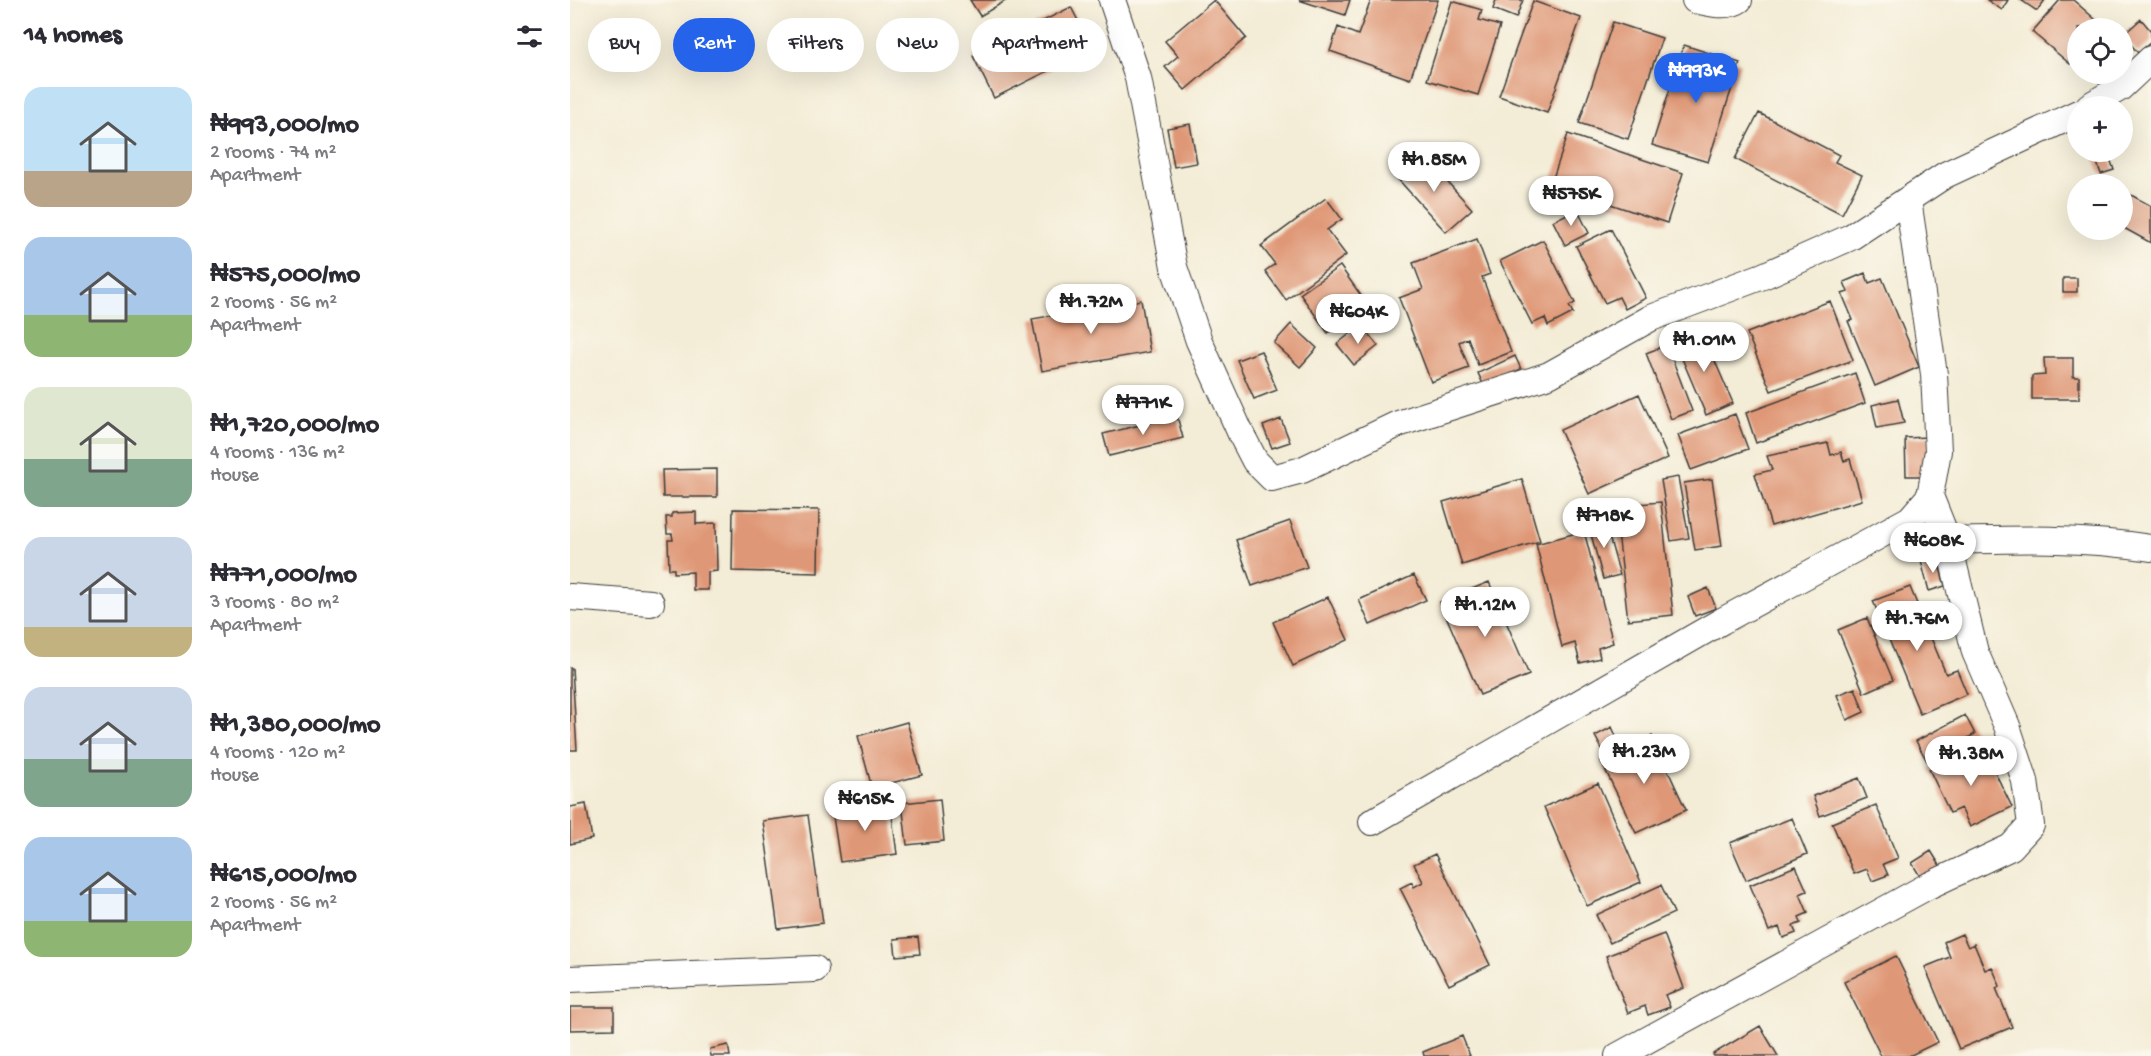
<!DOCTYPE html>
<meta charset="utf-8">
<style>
body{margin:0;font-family:"Gochi Hand",sans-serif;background:#f7f7f7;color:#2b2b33;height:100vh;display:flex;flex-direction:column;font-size:22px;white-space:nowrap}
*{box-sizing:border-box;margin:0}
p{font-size:20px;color:#7c7c81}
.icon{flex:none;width:33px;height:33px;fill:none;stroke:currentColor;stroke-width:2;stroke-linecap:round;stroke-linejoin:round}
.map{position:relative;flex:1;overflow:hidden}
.side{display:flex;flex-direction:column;background:#fff;width:570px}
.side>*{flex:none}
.banner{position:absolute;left:18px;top:18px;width:570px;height:54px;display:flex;gap:12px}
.controls{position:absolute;left:1497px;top:18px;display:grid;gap:12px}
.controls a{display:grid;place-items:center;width:66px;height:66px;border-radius:50%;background:#fff;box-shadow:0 6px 24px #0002;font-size:30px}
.price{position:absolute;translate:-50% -51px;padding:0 14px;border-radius:21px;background:#fff;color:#222;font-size:20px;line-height:39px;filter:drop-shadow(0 2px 3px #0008)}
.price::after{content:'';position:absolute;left:50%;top:36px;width:18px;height:14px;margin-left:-9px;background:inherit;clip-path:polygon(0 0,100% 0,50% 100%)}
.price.on{background:#2563eb;color:#fff}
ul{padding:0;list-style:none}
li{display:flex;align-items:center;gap:18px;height:150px;padding:0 24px}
li span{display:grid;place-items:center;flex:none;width:168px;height:120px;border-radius:18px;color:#555}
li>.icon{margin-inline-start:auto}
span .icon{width:72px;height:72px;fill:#fffc;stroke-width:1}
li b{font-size:26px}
h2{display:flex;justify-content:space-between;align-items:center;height:72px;padding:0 24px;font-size:26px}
.pill{padding:0 21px;border-radius:27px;background:#fff;box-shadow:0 6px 24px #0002;font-size:21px;line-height:54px}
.pill.on{background:#2563eb;color:#fff}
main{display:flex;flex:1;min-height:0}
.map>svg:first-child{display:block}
.building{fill:#df9877}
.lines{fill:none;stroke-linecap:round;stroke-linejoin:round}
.street-casing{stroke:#3c3b38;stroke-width:28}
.street{stroke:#fff;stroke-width:26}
</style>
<main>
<section class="side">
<h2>14 homes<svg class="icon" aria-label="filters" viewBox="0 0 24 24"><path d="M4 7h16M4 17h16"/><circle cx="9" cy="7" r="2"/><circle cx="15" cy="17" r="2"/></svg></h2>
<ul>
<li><span style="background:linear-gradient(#bfe0f5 70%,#b9a48a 0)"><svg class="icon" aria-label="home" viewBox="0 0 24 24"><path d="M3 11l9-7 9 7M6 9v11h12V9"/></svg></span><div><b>₦993,000/mo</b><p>2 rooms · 74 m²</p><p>Apartment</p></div></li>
<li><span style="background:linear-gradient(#a9c7e8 65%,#8fb573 0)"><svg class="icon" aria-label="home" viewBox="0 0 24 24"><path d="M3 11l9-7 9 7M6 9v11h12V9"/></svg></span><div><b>₦575,000/mo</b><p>2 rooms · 56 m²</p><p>Apartment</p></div></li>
<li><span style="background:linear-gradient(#dfe7d0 60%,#7fa58c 0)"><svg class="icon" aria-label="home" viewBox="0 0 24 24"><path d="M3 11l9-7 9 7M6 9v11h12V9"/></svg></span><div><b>₦1,720,000/mo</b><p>4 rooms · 136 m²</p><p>House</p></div></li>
<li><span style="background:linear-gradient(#c9d6e8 75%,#c2b280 0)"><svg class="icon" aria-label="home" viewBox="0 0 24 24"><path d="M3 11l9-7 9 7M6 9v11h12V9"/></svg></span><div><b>₦771,000/mo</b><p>3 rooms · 80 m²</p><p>Apartment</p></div></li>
<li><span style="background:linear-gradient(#c9d6e8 60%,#7fa58c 0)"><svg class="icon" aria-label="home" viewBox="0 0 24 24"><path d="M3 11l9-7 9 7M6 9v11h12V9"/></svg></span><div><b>₦1,380,000/mo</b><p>4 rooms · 120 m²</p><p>House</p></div></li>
<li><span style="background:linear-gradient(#a9c7e8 70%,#8fb573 0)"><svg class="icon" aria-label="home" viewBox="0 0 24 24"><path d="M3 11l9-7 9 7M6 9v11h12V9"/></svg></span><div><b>₦615,000/mo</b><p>2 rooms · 56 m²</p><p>Apartment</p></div></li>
</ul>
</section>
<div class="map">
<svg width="1581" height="1056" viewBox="0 0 1581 1056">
<rect width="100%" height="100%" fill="#fbf7ec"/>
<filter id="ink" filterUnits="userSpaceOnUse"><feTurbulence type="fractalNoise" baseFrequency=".0167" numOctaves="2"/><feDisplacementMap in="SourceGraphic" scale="12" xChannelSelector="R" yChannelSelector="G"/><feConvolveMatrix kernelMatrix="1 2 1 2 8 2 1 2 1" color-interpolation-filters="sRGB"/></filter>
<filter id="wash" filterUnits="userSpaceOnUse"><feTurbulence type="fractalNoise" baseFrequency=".008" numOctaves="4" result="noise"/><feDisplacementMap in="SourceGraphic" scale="24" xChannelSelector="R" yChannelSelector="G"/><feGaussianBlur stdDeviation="1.35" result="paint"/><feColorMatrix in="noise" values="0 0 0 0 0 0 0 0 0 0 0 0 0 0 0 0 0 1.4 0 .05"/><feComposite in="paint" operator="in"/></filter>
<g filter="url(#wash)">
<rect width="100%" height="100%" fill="#f3ecd6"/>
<g id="blocks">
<path class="building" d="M 400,0 L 437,0 L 410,16 Z
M 644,0 L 676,38 L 615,90 L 595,67 L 608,56 L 595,41 Z
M 729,0 L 780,0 L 775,15 Z
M 801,0 L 868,0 L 840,79 L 760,51 L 768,27 L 788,35 Z
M 926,0 L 953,0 L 946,18 L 923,9 Z
M 1417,0 L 1438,0 L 1432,10 Z
M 1451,0 L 1475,0 L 1467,11 Z
M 1490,0 L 1503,0 L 1533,26 L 1531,28 L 1508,28 L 1508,56 L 1500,64 L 1462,32 Z
M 882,1 L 912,10 L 909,20 L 930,26 L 908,95 L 857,80 Z
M 963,1 L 1011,18 L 977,113 L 929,96 Z
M 501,7 L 518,40 L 506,46 L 510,55 L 424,98 L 403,56 Z
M 1571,19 L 1581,31 L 1581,42 L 1568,53 L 1553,35 Z
M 1043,22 L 1092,38 L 1058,139 L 1009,123 Z
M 1114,45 L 1170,63 L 1138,162 L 1082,145 Z
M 1189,113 L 1269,155 L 1265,162 L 1292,175 L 1272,214 L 1165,159 Z
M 620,124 L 627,163 L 604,167 L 597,128 Z
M 998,134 L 1113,173 L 1097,223 L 981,184 Z
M 1538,153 L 1544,170 L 1531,174 L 1525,157 Z
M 852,154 L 902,209 L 876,232 L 826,177 Z
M 1552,190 L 1581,206 L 1581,243 L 1552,227 Z
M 756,198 L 772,219 L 757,230 L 776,255 L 716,300 L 695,271 L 705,264 L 691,246 Z
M 1007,209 L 1019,233 L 995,245 L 983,221 Z
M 1041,229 L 1076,298 L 1055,309 L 1049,297 L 1035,303 L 1006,246 Z
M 907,239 L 920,274 L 912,277 L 941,352 L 908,365 L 898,338 L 889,342 L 899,368 L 861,382 L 829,298 L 853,289 L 843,263 Z
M 973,240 L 1005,303 L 999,306 L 1003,313 L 978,326 L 975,318 L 962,324 L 930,261 Z
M 770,266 L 797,304 L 758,333 L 730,294 Z
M 1295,273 L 1299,283 L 1312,278 L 1349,367 L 1305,386 L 1278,321 L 1283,320 L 1272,294 L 1278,292 L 1274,282 Z
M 1493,278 L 1507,278 L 1507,292 L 1493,292 Z
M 571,300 L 580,352 L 472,371 L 462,319 Z
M 1260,301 L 1283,360 L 1201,391 L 1177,333 Z
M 721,324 L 747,348 L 730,367 L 704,343 Z
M 791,325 L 808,346 L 784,365 L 767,344 Z
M 1132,331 L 1163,403 L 1136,415 L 1105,342 Z
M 1097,345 L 1122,411 L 1101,419 L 1076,353 Z
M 691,351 L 707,390 L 684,399 L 667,360 Z
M 945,356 L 951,369 L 914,386 L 908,373 Z
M 1474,358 L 1503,358 L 1503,377 L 1509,377 L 1509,399 L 1462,399 L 1462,376 L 1475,375 Z
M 1285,373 L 1295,403 L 1186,443 L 1176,413 Z
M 1069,394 L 1098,458 L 1019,494 L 990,430 Z
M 1328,399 L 1334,423 L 1307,428 L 1302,405 Z
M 1165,414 L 1178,449 L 1121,470 L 1108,435 Z
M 607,416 L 613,438 L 539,456 L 533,434 Z
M 711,419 L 720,442 L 702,448 L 693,426 Z
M 1359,437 L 1360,476 L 1336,476 L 1335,438 Z
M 1258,443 L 1261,455 L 1271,452 L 1274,461 L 1280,459 L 1292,500 L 1201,526 L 1185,474 L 1202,470 L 1197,456 Z
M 147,469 L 147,497 L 93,497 L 92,470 Z
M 1108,477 L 1119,538 L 1101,541 L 1091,480 Z
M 952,479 L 970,541 L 892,565 L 873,502 Z
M 1142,479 L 1152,546 L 1125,550 L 1114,483 Z
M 1091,502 L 1103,615 L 1058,620 L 1045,506 Z
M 163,509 L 249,510 L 248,573 L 162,571 Z
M 126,512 L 126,524 L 146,523 L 147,571 L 138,572 L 138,590 L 123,590 L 123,572 L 104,573 L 104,569 L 99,569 L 98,540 L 103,540 L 102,534 L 97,534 L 96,517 L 102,517 L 102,513 Z
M 1034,519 L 1050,575 L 1033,579 L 1018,523 Z
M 720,521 L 737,567 L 682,586 L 666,540 Z
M 1014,531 L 1043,643 L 1028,648 L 1030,658 L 1010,663 L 1005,643 L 992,647 L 966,544 Z
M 1367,557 L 1375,586 L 1359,591 L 1351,561 Z
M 844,575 L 856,600 L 800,625 L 789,600 Z
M 919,582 L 959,675 L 910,695 L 870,602 Z
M 1340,587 L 1376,674 L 1387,670 L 1397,694 L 1350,714 L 1303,601 Z
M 1138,588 L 1146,608 L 1125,616 L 1118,597 Z
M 758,597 L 778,640 L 723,666 L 703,622 Z
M 1297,618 L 1323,680 L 1294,693 L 1268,630 Z
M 0,668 L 2,668 L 7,750 L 0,750 Z
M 1285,688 L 1294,712 L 1277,720 L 1267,695 Z
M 1395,715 L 1405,734 L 1357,761 L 1346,741 Z
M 337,722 L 352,775 L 302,788 L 288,736 Z
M 1042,727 L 1049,743 L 1033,751 L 1025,736 Z
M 1082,736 L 1116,810 L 1066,833 L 1031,761 Z
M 1406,746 L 1414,762 L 1419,760 L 1442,807 L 1400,827 L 1391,808 L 1380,813 L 1359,769 Z
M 1289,778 L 1297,798 L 1250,816 L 1243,796 Z
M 1028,783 L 1071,882 L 1017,906 L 974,807 Z
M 370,799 L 374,841 L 337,845 L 332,803 Z
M 320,801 L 327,854 L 270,862 L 262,810 Z
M 16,804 L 22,839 L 0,844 L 0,807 Z
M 1306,805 L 1328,858 L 1313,864 L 1318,875 L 1302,881 L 1297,869 L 1284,874 L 1262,823 Z
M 238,815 L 253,923 L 208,929 L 193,821 Z
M 1222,818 L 1237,854 L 1176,880 L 1160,843 Z
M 1361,851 L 1374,872 L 1354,883 L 1342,863 Z
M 865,854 L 920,965 L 879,985 L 830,888 L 842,882 L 844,887 L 853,882 L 844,864 Z
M 1226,866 L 1237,891 L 1230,894 L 1238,913 L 1229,917 L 1231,923 L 1223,926 L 1226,933 L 1213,938 L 1209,927 L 1199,931 L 1180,885 Z
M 1091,885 L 1104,913 L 1040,943 L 1026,915 Z
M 1094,934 L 1114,988 L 1095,995 L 1100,1007 L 1078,1015 L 1075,1006 L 1058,1013 L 1036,956 Z
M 1392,934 L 1398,947 L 1404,944 L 1415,970 L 1422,967 L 1430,986 L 1426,988 L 1442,1027 L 1389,1049 L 1355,967 L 1380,957 L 1374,942 Z
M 348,937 L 350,954 L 326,956 L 324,939 Z
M 1326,956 L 1368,1042 L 1339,1056 L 1311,1056 L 1274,982 Z
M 0,1007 L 44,1007 L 44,1029 L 0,1030 Z
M 1190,1026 L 1208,1056 L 1144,1056 L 1143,1054 Z
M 892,1036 L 900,1056 L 854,1056 L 853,1052 Z
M 158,1045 L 160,1056 L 141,1056 L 140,1049 Z"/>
</g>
</g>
<g filter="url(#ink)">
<use href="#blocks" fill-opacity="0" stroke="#3c3b38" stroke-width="1.5"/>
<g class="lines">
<g class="street-casing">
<path id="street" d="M 542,0 L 568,78 L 604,267 L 629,341 L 671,434 L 685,461 L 702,478 L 732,470 L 828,424 L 979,375 L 1081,318 L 1193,276 L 1281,237 L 1375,175 L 1508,113
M 1125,0 C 1138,3 1158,8 1169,0
M 1519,106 L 1550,88 L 1581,59
M 1378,541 C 1446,539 1513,537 1581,548
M 0,597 L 81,603
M 802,822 L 1152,621 L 1340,519 L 1360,496 L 1368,451 L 1364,374 L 1338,200
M 0,979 L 245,969
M 1048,1056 L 1358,886 L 1441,847 L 1461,825 L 1455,781 L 1437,726 L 1405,652 L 1378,541 L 1360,496"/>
</g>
<use href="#street" class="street"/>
</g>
</g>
</svg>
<div class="controls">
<a><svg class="icon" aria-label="locate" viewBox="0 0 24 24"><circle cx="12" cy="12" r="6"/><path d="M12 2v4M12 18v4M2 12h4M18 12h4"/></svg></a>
<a>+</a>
<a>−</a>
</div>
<b class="price on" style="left:1126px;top:104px">₦993K</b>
<b class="price" style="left:864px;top:193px">₦1.85M</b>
<b class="price" style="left:1001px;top:227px">₦575K</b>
<b class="price" style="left:521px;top:335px">₦1.72M</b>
<b class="price" style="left:788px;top:345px">₦604K</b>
<b class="price" style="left:1134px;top:373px">₦1.01M</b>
<b class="price" style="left:573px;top:436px">₦771K</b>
<b class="price" style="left:1034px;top:549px">₦718K</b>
<b class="price" style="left:1363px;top:574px">₦608K</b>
<b class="price" style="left:915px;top:638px">₦1.12M</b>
<b class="price" style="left:1347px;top:652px">₦1.76M</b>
<b class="price" style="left:1074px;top:785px">₦1.23M</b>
<b class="price" style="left:1401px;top:787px">₦1.38M</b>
<b class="price" style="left:295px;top:832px">₦615K</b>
<div class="banner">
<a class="pill">Buy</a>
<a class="pill on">Rent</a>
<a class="pill">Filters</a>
<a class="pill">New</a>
<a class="pill">Apartment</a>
</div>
</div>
</main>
